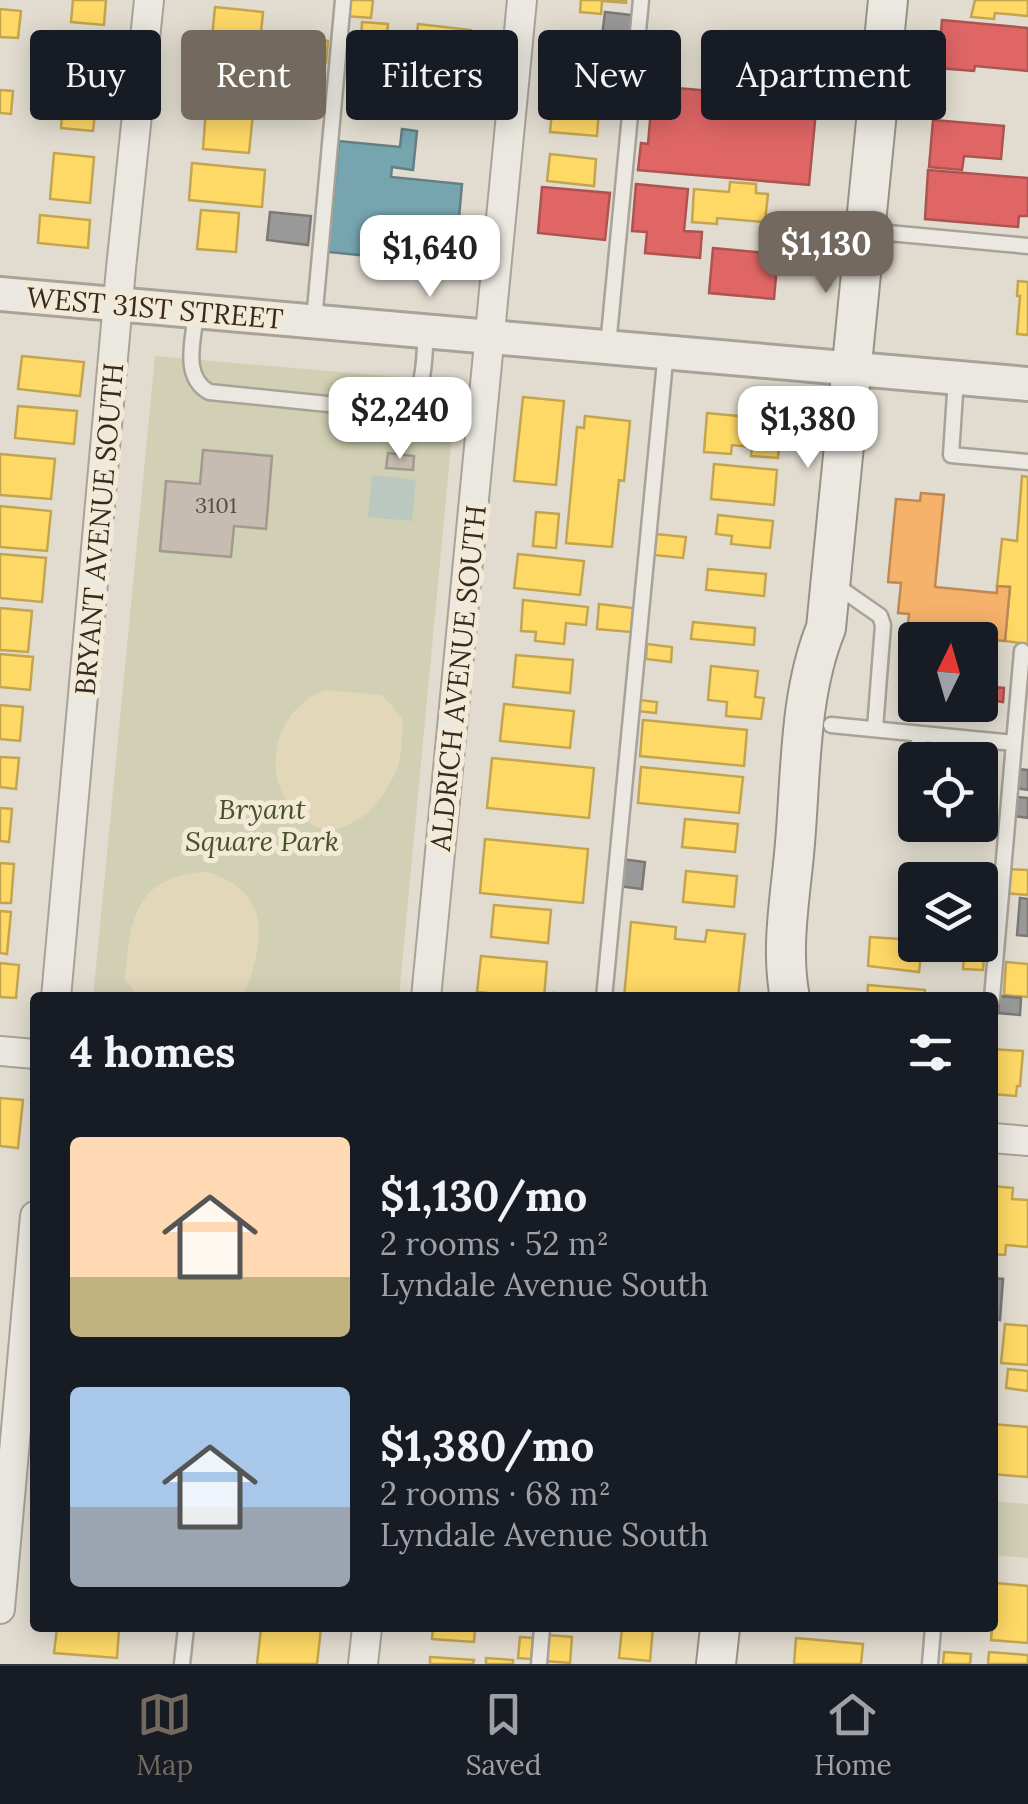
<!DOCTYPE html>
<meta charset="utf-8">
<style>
body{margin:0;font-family:Lora,serif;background:#242831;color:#f1f3f6;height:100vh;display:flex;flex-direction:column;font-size:38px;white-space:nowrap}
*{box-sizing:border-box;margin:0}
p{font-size:32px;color:#9ea1a6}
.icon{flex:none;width:55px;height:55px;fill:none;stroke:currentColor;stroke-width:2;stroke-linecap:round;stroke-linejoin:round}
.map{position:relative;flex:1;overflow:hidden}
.sheet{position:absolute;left:30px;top:992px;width:968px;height:640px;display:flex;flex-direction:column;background:#171b24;border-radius:10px;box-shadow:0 5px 25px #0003}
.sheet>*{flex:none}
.top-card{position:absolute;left:30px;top:30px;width:970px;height:90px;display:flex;gap:20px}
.needle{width:65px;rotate:5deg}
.buttons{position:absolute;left:898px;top:622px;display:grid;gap:20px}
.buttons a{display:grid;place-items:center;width:100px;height:100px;border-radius:10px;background:#171b24;box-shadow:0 5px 25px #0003;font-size:50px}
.price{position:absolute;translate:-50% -85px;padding:0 22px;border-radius:20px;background:#fff;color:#222;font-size:32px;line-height:65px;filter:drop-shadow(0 2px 5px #0008)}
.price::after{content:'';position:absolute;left:50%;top:60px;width:30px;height:22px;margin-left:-15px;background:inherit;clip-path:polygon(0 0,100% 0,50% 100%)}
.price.current{background:#73695e;color:#fff}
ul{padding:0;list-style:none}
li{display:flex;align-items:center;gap:30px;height:250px;padding:0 40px}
li span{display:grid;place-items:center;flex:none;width:280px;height:200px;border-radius:10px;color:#555}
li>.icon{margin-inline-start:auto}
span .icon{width:120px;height:120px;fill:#fffc;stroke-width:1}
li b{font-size:42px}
h2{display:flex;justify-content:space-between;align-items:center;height:120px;padding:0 40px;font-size:42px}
.pill{padding:0 35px;border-radius:10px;background:#171b24;box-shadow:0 5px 25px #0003;font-size:35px;line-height:90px}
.pill.current{background:#73695e;color:#fff}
.menu{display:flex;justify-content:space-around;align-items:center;height:140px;border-top:2px solid #363941;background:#171b24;font-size:28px;color:#9ea1a6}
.menu a{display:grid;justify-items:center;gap:5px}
.menu .current{color:#73695e}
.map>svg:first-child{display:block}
.green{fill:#d1d0b4}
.sand{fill:#e3d7ba}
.water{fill:#bac8bf}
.homes{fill:#ffd966;stroke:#c3a551;stroke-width:2.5}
.shops{fill:#e06666;stroke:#ad5451;stroke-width:2.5}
.health{fill:#f6b26b;stroke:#bd8a55;stroke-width:2.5}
.public{fill:#76a5af;stroke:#638084;stroke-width:2.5}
.industry{fill:#999;stroke:#7c7875;stroke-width:2.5}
.building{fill:#c6bcb1;stroke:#a2998f;stroke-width:2.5}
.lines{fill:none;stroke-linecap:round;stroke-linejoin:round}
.service-casing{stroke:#a8a298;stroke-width:19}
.minor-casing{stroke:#a8a298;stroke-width:32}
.tertiary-casing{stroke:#a8a298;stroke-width:38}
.secondary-casing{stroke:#989188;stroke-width:42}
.service{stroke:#ebe8e1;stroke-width:14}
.minor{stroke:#ebe8e1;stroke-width:28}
.tertiary{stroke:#ebe8e1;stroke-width:32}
.secondary{stroke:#ebe8e1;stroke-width:38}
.labels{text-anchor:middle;stroke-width:10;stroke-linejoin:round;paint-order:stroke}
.number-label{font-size:22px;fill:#5b4f45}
.street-label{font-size:28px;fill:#372b21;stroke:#f2ead7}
.park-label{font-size:28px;font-style:italic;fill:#47512a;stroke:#f2ead7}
</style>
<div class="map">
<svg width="1028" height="1664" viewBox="0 0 1028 1664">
<rect width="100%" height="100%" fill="#e2dcd0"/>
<path class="green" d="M 155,356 L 457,382 L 399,997 L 93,998 Z
M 992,1501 L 1028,1504 L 1028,1558 L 993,1555 Z"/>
<path class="sand" d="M 325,690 L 382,695 L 403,719 C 402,732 402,746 400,758 C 393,791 352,845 312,825 C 278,807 267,764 282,731 C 292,710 304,699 325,690 Z
M 207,872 C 274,892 264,943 243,997 L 139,997 L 125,980 C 130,918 135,876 207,872 Z"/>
<path class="water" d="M 372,475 L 416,480 L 412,521 L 368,517 Z"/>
<path class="homes" d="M 73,0 L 106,0 L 104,25 L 71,22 Z
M 347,0 L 373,0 L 371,18 L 345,16 Z
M 581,0 L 626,0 L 626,3 L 602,1 L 601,14 L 580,12 Z
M 975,0 L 1028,0 L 1028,16 L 995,13 L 994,19 L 971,17 Z
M 215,7 L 263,12 L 259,53 L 211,48 Z
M 0,9 L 21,11 L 18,38 L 0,37 Z
M 362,22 L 388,24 L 386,44 L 361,42 Z
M 418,24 L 471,30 L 468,62 L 415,56 Z
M 281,37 L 328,41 L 326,63 L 279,58 Z
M 564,38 L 609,42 L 607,70 L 562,67 Z
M 65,45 L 101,48 L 99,77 L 62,74 Z
M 211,57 L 257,61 L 253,102 L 208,97 Z
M 0,90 L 13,91 L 11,114 L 0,113 Z
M 554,92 L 600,96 L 597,136 L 550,132 Z
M 64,94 L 97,97 L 93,131 L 61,128 Z
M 206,109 L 253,113 L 249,153 L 203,149 Z
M 54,153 L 94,157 L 90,203 L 50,199 Z
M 550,154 L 596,159 L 594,186 L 547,181 Z
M 192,163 L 265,170 L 262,207 L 189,200 Z
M 730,182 L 756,184 L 756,193 L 768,194 L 765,222 L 717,218 L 717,224 L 692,222 L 694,189 L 729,192 Z
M 201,210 L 239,213 L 236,252 L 197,249 Z
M 40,215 L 90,220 L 88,248 L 38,243 Z
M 1018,281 L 1028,282 L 1028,335 L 1017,334 L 1020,296 L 1017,296 Z
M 22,356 L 84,362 L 80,396 L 18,389 Z
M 523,397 L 564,401 L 556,485 L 514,481 Z
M 18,406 L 77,411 L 74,444 L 15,438 Z
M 707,413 L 781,420 L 778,458 L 751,456 L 752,447 L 732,445 L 731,454 L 704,452 Z
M 585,416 L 630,421 L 624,481 L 619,480 L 612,547 L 566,543 L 577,427 L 584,428 Z
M 0,454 L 55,459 L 51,499 L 0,495 Z
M 714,464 L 777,470 L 774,505 L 711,499 Z
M 1022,476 L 1028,477 L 1028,644 L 1005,641 L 1010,587 L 997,586 L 1002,539 L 1017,541 Z
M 0,506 L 51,511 L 47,551 L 0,547 Z
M 536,512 L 559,514 L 556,548 L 533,546 Z
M 718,515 L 773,521 L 770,548 L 731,544 L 732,536 L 716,534 Z
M 656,534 L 686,537 L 683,558 L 653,555 Z
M 0,554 L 46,558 L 42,602 L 0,598 Z
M 518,554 L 584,561 L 580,595 L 514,588 Z
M 708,569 L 766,574 L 764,596 L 706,590 Z
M 523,600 L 588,607 L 586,625 L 566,623 L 564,644 L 535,641 L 536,632 L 521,631 Z
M 599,604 L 633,608 L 631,632 L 597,629 Z
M 0,608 L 32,611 L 28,652 L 0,650 Z
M 693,622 L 755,628 L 754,645 L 691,639 Z
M 647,644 L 672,647 L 671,662 L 646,659 Z
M 0,654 L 33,657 L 30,690 L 0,687 Z
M 516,655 L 573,660 L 570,693 L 513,687 Z
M 711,666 L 758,671 L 755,697 L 764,698 L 761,719 L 726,716 L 727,702 L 708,700 Z
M 639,700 L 657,702 L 656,713 L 637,711 Z
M 504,704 L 574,711 L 570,748 L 500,741 Z
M 0,705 L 23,707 L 20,741 L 0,739 Z
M 643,720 L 747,730 L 744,766 L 640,756 Z
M 0,757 L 19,758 L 16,789 L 0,787 Z
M 492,758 L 594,768 L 589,818 L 487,808 Z
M 641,767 L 743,777 L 739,813 L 638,803 Z
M 0,808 L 12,809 L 9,842 L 0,841 Z
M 685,819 L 738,824 L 735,852 L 682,847 Z
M 485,839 L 588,849 L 583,903 L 480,893 Z
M 0,863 L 14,864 L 11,903 L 0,903 Z
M 1007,869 L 1028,870 L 1028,895 L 1005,893 Z
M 686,871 L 737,876 L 734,907 L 683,902 Z
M 494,905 L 551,910 L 548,943 L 491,937 Z
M 0,911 L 11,912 L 7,954 L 0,953 Z
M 631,922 L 676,927 L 675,939 L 705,942 L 707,930 L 745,934 L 738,998 L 624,998 Z
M 870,937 L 915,940 L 915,945 L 922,945 L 919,972 L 868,966 Z
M 965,945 L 985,945 L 983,970 L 963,969 Z
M 481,956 L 547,962 L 544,998 L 477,992 Z
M 1006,962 L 1028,964 L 1028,997 L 1004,995 Z
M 0,963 L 19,965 L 16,998 L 0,997 Z
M 868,985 L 925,990 L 924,998 L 867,998 Z
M 554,993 L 593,997 L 593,998 L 554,998 Z
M 992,1049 L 1023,1051 L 1020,1086 L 1017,1086 L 1016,1096 L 992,1094 Z
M 0,1098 L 23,1100 L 18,1148 L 0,1146 Z
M 992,1186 L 1013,1188 L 1012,1199 L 1028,1200 L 1028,1247 L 1006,1245 L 1005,1255 L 992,1254 Z
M 1005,1324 L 1028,1326 L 1028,1365 L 1001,1363 Z
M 1008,1369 L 1028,1371 L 1028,1391 L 1006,1388 Z
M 992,1424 L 1028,1427 L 1028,1477 L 992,1474 Z
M 996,1583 L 1028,1586 L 1028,1643 L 991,1640 Z
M 57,1628 L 119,1629 L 117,1658 L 54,1653 Z
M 261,1628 L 321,1628 L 317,1664 L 257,1664 Z
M 433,1628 L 475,1628 L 474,1642 L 432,1639 Z
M 622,1628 L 653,1628 L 650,1661 L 619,1658 Z
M 547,1635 L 572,1637 L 570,1663 L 545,1661 Z
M 520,1637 L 533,1638 L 531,1659 L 518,1658 Z
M 796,1638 L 863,1644 L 861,1664 L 794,1664 Z
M 944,1652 L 971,1654 L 970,1664 L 943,1664 Z
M 989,1652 L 1028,1655 L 1028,1664 L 988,1664 Z
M 430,1657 L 474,1660 L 473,1664 L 430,1664 Z
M 486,1658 L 513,1660 L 513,1664 L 486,1664 Z"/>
<path class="shops" d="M 942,20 L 1028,28 L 1028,71 L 975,66 L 974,71 L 938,68 Z
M 653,86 L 817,100 L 809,185 L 638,170 L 641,143 L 648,144 Z
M 933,120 L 1004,126 L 1001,159 L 964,156 L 962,170 L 929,167 Z
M 928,170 L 1028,178 L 1028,216 L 1019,216 L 1018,227 L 925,219 Z
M 636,184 L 688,189 L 684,231 L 702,232 L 700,258 L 645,253 L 647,232 L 632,231 Z
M 542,187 L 610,193 L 605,240 L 538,233 Z
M 713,248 L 778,254 L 774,299 L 709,293 Z
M 993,687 L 1004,688 L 1003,702 L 995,701 Z"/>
<path class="health" d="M 921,493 L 944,495 L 935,587 L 997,593 L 997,586 L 1010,587 L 1005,641 L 956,637 L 956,640 L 915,640 L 915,694 L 901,693 L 909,614 L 898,613 L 901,583 L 888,582 L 896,499 L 920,501 Z"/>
<path class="public" d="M 402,129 L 417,131 L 413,170 L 392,167 L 391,177 L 462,184 L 456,251 L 390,245 L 389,258 L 328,252 L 339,141 L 400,147 Z"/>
<path class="industry" d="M 605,12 L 632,15 L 629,40 L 602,37 Z
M 270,212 L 311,216 L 308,245 L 267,240 Z
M 1018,769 L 1028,770 L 1028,790 L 1016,788 Z
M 1017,797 L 1028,798 L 1028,818 L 1015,816 Z
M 621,859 L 645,862 L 642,889 L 618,886 Z
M 1020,898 L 1028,899 L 1028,936 L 1017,935 Z
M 999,996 L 1021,998 L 1020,1015 L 998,1013 Z
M 992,1278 L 1003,1279 L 1000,1320 L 992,1319 Z"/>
<path class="building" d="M 203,450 L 272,456 L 266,529 L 234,526 L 231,557 L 160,551 L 166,481 L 200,484 Z
M 388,453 L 414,456 L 413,470 L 386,468 Z"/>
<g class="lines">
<g class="service-casing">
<path id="service" d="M 867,231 L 1028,246
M 196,312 C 194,339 181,376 209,392 L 396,411 C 428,398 423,362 426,332
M 314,321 L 343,0
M 608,346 L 641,0
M 956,378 L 951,455 L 1028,462
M 834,584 L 880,616 L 883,625 L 875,729
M 831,725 L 1014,743
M 917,760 L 920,734
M 604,998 L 666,351
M 992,998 L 1022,651
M 182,1664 L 186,1628
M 539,1664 L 542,1628
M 930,1664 L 933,1628"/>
</g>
<g class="minor-casing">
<path id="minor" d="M 56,998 L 121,268 L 149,0
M 426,998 L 522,0
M 0,1051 L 35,1054
M 992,1138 L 1028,1141
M 0,1609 L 35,1216
M 363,1664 L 367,1628"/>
</g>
<g class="tertiary-casing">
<path id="tertiary" d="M 0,294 L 1028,384"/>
</g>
<g class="secondary-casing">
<path id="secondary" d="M 790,998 C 780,947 791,894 795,843 C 801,773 799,694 826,628 L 888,0
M 716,1664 L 720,1628"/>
</g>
<use href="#service" class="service"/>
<use href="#minor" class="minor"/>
<use href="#tertiary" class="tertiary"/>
<use href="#secondary" class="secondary"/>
</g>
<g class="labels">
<g class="number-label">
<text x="216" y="513">3101</text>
</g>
<g class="street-label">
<text transform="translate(155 308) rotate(5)" y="10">WEST 31ST STREET</text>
<text transform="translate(99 529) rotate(-85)" y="10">BRYANT AVENUE SOUTH</text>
<text transform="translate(458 678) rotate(-84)" y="10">ALDRICH AVENUE SOUTH</text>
</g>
<g class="park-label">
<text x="262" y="819">Bryant<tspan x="262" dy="32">Square Park</tspan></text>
</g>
</g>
</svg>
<div class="buttons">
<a><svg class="needle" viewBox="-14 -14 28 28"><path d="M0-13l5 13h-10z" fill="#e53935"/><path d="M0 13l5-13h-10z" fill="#9ea1a6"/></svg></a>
<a><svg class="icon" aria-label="locate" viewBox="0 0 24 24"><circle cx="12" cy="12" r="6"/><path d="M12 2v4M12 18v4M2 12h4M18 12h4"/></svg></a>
<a><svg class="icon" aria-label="layers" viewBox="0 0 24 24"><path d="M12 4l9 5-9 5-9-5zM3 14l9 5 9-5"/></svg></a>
</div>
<b class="price current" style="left:826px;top:296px">$1,130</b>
<b class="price" style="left:430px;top:300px">$1,640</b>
<b class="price" style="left:400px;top:462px">$2,240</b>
<b class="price" style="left:808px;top:471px">$1,380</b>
<div class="top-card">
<a class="pill">Buy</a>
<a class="pill current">Rent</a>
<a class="pill">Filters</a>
<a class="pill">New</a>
<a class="pill">Apartment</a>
</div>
<section class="sheet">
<h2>4 homes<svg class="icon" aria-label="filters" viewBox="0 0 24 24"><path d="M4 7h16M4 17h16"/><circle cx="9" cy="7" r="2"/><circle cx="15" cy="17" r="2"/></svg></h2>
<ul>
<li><span style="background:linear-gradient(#ffd9b3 70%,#c2b280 0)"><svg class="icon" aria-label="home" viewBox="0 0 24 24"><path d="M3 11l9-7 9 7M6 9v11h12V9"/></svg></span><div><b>$1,130/mo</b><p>2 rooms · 52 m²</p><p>Lyndale Avenue South</p></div></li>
<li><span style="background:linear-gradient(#a9c7e8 60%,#9aa5b1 0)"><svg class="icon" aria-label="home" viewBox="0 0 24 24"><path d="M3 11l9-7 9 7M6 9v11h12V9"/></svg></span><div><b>$1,380/mo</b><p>2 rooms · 68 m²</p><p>Lyndale Avenue South</p></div></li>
</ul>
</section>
</div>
<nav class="menu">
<a class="current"><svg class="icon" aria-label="map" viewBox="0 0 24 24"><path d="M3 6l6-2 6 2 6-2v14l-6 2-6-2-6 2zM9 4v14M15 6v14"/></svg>Map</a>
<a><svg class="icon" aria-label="saved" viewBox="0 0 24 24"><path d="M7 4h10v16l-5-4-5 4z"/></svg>Saved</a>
<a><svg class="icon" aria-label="home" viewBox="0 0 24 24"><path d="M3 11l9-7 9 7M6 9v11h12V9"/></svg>Home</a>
</nav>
